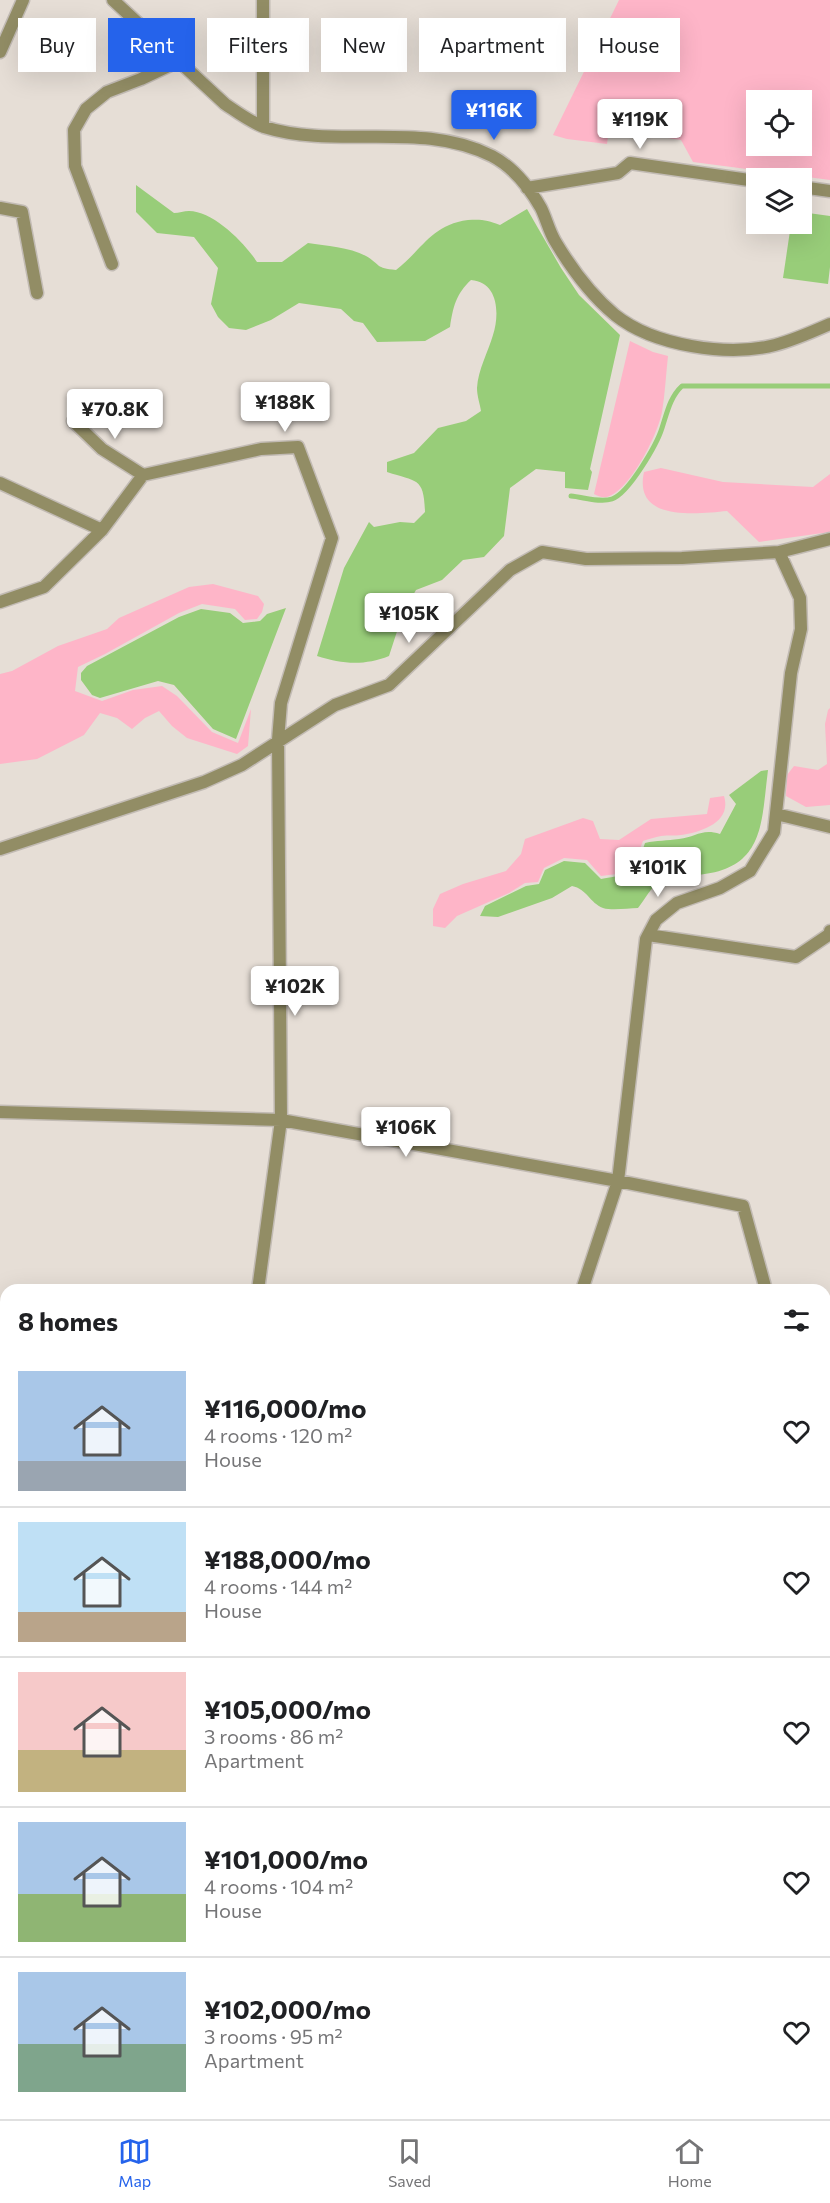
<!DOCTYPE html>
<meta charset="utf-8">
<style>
body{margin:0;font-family:Commissioner,sans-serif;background:#f6f6f6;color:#202124;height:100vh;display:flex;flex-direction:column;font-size:22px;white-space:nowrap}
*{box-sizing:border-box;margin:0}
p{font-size:20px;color:#757577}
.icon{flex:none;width:33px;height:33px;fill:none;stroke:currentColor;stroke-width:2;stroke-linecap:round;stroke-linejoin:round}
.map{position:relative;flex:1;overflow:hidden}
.details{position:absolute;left:0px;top:1284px;width:831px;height:836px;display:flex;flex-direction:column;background:#fff;border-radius:18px 18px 0 0;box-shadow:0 6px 24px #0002}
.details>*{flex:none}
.banner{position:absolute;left:18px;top:18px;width:795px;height:54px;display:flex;gap:12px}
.tools{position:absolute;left:746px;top:90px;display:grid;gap:12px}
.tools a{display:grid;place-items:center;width:66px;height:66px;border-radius:0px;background:#fff;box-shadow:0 6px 24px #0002;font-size:30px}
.price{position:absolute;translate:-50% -51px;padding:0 14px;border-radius:6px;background:#fff;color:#222;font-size:20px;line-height:39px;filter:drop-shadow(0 2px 3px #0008)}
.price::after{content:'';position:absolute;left:50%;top:36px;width:18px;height:14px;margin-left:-9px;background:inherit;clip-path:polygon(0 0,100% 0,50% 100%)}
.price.selected{background:#2563eb;color:#fff}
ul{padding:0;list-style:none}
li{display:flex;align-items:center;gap:18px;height:150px;padding:0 18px}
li+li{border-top:2px solid #e0e0e0}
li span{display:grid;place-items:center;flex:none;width:168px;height:120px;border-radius:0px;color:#555}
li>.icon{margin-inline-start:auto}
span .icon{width:72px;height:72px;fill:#fffc;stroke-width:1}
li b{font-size:26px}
h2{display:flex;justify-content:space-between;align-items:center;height:72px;padding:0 18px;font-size:26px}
.chip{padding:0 21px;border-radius:0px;background:#fff;box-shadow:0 6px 24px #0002;font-size:21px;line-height:54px}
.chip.selected{background:#2563eb;color:#fff}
.dock{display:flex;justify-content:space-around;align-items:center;height:84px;border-top:2px solid #e0e0e0;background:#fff;font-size:16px;color:#757577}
.dock a{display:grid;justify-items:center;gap:3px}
.dock .selected{color:#2563eb}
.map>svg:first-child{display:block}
.green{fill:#feb5c8;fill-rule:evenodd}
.water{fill:#98cd79}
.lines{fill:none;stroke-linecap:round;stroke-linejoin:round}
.stream{stroke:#98cd79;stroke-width:5}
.street-casing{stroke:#c2bbb4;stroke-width:15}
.secondary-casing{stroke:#c2bbb4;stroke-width:15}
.street{stroke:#928d65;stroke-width:12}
.secondary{stroke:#6e6523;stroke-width:12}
</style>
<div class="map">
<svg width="830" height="2119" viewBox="0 0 830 2119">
<rect width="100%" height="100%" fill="#e6ded6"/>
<path class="green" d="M 619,0 L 830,0 L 830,180 L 693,162 L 681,140 L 609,129 L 607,144 L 567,139 L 553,135 ZM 801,100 L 801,146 L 756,146 L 756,100 Z
M 630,341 L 653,352 L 668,356 C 666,374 665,394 662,412 C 658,434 630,491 607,497 C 602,498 598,496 594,494 Z
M 661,468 L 723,482 L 813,487 L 830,474 L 830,532 L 759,542 L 727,511 C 697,514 633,522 644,472 Z
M 213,584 L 258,596 L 264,604 L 262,612 L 257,619 L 245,620 L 235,609 L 202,604 L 179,613 L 105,654 L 78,667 L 75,691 L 102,701 L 133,690 L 162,686 L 177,696 L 212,732 L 238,743 L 251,709 L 248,746 L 237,754 L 187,738 L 172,726 L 159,711 L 145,718 L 132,729 L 117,718 L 100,713 L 84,735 L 37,759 L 0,764 L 0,674 L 12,671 L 58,646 L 107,629 L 119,618 L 189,587 Z
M 830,708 L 830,805 L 806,807 L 786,796 L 787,775 L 794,766 L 818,770 L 827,764 L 825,724 L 828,710 Z
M 724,796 C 732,822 702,832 681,835 C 675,836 668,835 661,836 C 655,837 649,839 643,841 L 636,859 L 625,873 L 601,876 L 587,860 L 564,858 L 544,868 L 538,882 L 525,883 L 509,893 L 457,916 L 445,928 L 433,926 L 433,909 L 440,894 L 463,884 L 506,871 L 521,854 L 525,839 L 583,818 L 593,821 L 600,839 L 619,840 L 651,819 L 707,814 L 710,798 Z"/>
<path class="water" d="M 136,185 L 174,213 C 179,213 184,211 189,211 C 213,211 244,242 257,262 L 282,262 L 308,243 C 326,246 349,247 366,256 C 381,265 375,268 396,270 C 423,249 431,225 468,220 C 481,219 488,220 500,225 L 527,209 L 561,268 L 579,295 L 620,335 L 590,469 L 592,472 L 588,490 L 565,488 L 565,472 L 536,469 L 510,488 L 504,536 L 484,557 L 463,560 L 442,580 L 416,590 L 403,613 L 389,656 C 364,666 342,664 317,656 L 344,568 L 369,522 L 374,527 L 400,522 L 414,523 L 425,512 C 424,477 417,482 387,472 L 387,462 L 414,453 L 438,428 L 466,421 L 481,411 C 480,404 477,396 477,388 C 478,370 488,352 493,335 C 500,313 498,282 471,280 C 456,294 453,307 450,327 L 425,341 L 377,342 L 363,323 L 354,321 L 341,309 L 299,303 L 271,320 L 246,330 L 229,328 L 218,317 L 211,304 L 218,268 L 194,237 L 157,233 L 136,212 Z
M 801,212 L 830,216 L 830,267 L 828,284 L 783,278 L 791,224 L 801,224 Z
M 286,608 L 236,739 L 213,729 L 174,685 L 158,681 L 100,698 L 92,695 L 81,680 L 81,673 L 87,666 L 179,617 L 201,609 L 230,613 L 243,623 L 260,621 L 267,614 Z
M 768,770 C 761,824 765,869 697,875 C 686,876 670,873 661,879 C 652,886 645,899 638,908 C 628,908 613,911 603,908 C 590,903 587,889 572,886 L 552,898 L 498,917 L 480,916 L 485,906 L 526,886 L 539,884 L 545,870 L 564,861 L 585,863 L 601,879 C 631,874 635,873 645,843 C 657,840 667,841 679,839 C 696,837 702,828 720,834 L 736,804 L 729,795 L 761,771 Z"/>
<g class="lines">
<path class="stream" d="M 571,496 C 583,497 600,503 612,499 C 629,493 657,444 662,428 C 667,413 670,397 682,386 L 830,386"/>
<g class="street-casing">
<path id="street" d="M 113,0 L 225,104 C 237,112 250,122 264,127 C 338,150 421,120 492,156 C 513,167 529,187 541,208 C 546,218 549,231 555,241 C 571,268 591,295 615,315 C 654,346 728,357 775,345 C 794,340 812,332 830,324
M 263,0 L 263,126
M 0,52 L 23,0
M 801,187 L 830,191
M 527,188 L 618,173 L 630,163 L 756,181
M 0,208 L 22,212 L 37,293
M 112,264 L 75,166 L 74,130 L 86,109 L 107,92 L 141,79 L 179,61
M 73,421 L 102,449 L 143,475
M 0,483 L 102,530
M 0,602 L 44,587 L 102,530 L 143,475 L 261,449 L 298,447 L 332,538 L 281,703 L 278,740 L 281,1120 L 258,1290
M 776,814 L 830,827
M 0,849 L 204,782 L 242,765 L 335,705 L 389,685 L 510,570 L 542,552 L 586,559 L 682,558 L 779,552 L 830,539
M 648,935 L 796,957 L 830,934 L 830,931
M 0,1112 L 281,1120 L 618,1181 L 743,1206 L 766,1290
M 582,1290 L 618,1181 L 646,939 L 656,920 L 677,903 L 720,888 L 750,871 L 774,832 L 791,673 L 801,629 L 800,598 L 779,552
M 825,1408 L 830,1429
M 825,1670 L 830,1668
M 0,1946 L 6,1957
M 825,1961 L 830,1960
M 0,1980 L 6,1983
M 825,2110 L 830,2113
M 222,2114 L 222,2119
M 689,2114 L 689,2119
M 21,2119 L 23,2114"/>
</g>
<g class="secondary-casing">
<path id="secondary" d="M 825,1394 L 830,1389
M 0,1746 L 6,1744"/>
</g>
<use href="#street" class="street"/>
<use href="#secondary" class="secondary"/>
</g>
</svg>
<div class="tools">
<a><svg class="icon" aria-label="locate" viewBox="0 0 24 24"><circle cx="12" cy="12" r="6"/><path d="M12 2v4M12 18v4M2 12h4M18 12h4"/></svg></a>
<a><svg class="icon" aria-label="layers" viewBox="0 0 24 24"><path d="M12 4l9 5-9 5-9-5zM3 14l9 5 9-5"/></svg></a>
</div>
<b class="price selected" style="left:494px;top:141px">¥116K</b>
<b class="price" style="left:640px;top:150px">¥119K</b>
<b class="price" style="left:285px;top:433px">¥188K</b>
<b class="price" style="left:115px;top:440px">¥70.8K</b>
<b class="price" style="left:409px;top:644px">¥105K</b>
<b class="price" style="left:658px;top:898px">¥101K</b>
<b class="price" style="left:295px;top:1017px">¥102K</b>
<b class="price" style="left:406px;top:1158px">¥106K</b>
<div class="banner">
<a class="chip">Buy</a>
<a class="chip selected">Rent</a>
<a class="chip">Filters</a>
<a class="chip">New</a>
<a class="chip">Apartment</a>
<a class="chip">House</a>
</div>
<section class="details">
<h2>8 homes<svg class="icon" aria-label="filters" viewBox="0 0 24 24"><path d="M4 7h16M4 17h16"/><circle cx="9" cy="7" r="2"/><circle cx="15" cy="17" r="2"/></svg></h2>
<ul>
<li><span style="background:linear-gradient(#a9c7e8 75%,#9aa5b1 0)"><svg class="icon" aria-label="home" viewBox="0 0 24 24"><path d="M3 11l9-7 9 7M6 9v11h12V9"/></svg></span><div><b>¥116,000/mo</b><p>4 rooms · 120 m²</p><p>House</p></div><svg class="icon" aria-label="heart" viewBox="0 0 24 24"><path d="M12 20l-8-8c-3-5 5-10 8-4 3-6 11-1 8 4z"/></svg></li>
<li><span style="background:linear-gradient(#bfe0f5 75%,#b9a48a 0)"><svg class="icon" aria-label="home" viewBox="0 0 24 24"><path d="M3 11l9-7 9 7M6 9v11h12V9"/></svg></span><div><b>¥188,000/mo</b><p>4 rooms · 144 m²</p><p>House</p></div><svg class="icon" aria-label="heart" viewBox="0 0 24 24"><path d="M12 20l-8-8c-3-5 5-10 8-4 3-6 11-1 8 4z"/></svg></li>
<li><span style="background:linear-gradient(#f6c9c9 65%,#c2b280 0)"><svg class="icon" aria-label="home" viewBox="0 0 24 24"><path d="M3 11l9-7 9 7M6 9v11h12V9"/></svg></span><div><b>¥105,000/mo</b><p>3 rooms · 86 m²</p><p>Apartment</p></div><svg class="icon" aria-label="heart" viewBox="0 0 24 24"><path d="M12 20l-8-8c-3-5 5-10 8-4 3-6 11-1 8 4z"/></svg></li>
<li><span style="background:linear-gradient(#a9c7e8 60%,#8fb573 0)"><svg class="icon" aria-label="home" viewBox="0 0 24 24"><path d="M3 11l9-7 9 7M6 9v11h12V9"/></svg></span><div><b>¥101,000/mo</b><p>4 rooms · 104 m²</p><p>House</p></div><svg class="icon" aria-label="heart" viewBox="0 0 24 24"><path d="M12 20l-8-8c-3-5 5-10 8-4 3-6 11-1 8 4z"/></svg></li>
<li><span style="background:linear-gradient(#a9c7e8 60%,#7fa58c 0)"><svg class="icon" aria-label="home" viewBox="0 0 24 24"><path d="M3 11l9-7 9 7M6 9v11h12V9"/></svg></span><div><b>¥102,000/mo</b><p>3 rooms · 95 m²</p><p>Apartment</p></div><svg class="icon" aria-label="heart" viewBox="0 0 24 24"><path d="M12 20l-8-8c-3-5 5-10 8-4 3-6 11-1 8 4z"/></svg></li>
</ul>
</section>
</div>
<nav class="dock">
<a class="selected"><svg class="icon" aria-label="map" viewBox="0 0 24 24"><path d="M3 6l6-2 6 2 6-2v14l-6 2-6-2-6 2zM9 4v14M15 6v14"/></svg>Map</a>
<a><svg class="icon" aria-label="saved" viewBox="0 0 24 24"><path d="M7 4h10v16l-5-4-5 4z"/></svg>Saved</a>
<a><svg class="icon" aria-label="home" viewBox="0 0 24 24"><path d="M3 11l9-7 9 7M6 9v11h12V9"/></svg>Home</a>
</nav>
